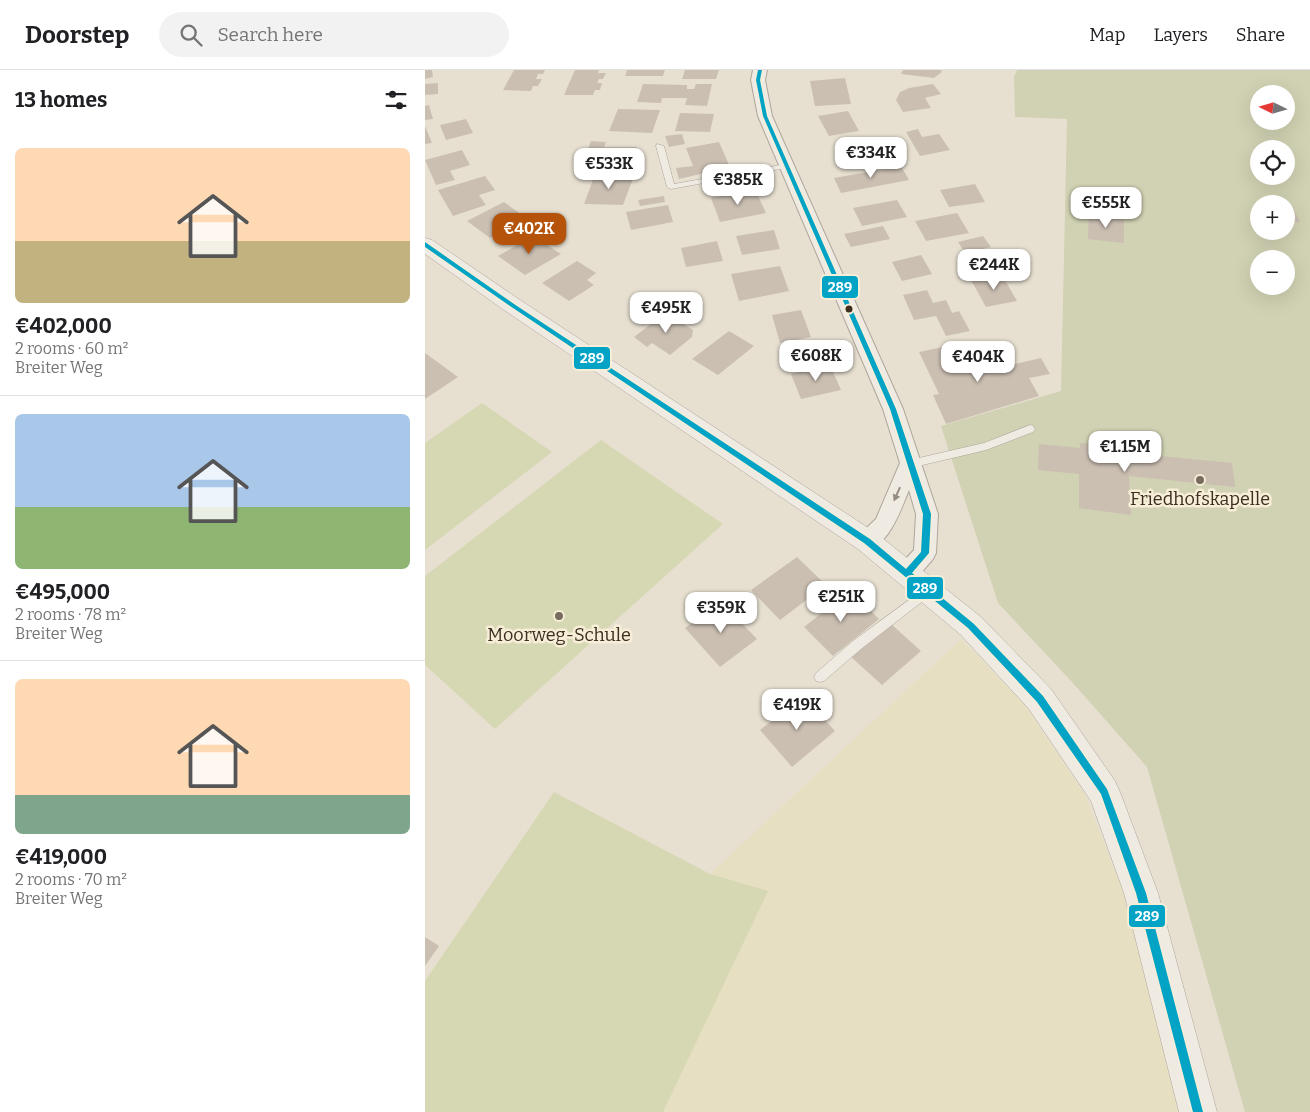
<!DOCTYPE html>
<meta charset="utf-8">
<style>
body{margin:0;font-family:Bitter,serif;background:#f2f2f2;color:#202124;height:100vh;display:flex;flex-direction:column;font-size:19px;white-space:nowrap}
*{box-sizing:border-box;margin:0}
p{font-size:16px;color:#757577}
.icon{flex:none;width:28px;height:28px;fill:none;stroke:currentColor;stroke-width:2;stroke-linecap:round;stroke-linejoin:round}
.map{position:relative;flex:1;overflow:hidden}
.drawer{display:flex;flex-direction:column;background:#fff;width:425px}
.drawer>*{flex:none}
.needle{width:32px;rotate:275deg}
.fabs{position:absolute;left:825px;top:15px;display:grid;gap:10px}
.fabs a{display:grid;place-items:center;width:45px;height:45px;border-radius:50%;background:#fff;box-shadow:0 5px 20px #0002;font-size:25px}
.price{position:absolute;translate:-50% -42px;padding:0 11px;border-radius:10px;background:#fff;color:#222;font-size:16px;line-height:32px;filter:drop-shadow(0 1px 2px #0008)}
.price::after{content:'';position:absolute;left:50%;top:30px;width:15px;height:11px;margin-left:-8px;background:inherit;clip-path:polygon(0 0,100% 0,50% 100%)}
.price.active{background:#b45309;color:#fff}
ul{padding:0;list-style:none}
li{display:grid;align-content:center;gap:10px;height:265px;padding:0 15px}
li+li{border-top:1px solid #e0e0e0}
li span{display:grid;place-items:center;height:155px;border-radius:8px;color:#555}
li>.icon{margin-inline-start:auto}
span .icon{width:90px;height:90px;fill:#fffc;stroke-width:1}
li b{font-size:21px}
h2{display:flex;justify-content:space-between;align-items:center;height:60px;padding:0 15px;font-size:21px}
header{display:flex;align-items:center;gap:30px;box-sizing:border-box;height:70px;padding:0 25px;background:#fff;border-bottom:1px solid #e0e0e0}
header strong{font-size:24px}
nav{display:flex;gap:28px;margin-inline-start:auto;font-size:18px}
.search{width:350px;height:45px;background:#f2f2f2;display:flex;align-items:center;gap:12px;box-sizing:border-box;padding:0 18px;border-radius:28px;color:#757577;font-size:19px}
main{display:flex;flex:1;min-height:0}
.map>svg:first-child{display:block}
.farmland{fill:#e6dfc2}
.green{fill:#d6d7b3}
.cemetery{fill:#d1d1b3;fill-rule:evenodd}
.building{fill:#cbbfb2}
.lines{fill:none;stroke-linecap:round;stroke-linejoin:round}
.service-casing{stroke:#ada599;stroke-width:1}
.minor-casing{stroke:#ada599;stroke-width:2}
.tertiary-casing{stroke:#ada599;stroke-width:1}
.service{fill:#efebe3;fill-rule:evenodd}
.minor{fill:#efebe3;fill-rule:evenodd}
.tertiary{fill:#efebe3;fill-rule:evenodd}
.bus-1-casing{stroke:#f7eed8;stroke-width:3}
.bus-1{fill:#03a3c5;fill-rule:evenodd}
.oneway{fill:#968c82}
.bus-dot{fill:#3d2e20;stroke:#f7eed8;stroke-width:2}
.poi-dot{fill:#786c5e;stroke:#f7eed8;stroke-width:2}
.labels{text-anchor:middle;stroke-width:5;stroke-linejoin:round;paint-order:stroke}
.poi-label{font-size:18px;fill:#3d2e20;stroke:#f7eed8}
.line-badge{stroke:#f7eed8;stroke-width:2}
.badge-label{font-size:14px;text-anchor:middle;font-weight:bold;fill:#fff}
</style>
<header>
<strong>Doorstep</strong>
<div class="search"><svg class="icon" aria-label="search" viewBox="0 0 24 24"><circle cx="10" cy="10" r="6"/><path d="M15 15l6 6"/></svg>Search here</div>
<nav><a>Map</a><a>Layers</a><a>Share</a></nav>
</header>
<main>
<section class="drawer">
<h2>13 homes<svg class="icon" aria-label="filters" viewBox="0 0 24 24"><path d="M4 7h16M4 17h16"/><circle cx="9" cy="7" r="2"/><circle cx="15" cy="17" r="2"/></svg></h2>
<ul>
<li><span style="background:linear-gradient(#ffd9b3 60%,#c2b280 0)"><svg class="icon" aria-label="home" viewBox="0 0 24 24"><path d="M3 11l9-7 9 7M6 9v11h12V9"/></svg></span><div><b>€402,000</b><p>2 rooms · 60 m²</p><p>Breiter Weg</p></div></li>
<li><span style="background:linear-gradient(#a9c7e8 60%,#8fb573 0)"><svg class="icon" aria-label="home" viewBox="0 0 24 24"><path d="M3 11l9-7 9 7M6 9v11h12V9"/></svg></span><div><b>€495,000</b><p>2 rooms · 78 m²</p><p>Breiter Weg</p></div></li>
<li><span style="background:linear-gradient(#ffd9b3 75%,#7fa58c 0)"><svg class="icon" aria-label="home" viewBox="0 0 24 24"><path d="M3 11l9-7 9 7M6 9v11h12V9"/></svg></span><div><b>€419,000</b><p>2 rooms · 70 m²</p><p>Breiter Weg</p></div></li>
</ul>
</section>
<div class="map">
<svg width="885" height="1042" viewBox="0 0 885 1042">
<rect width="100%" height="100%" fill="#e7e0d1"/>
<path class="farmland" d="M 536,569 L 599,634 L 660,725 L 699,824 L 754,1042 L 238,1042 L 342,821 L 285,804 Z"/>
<path class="green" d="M 57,333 L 127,382 L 0,480 L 0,373 Z
M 176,370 L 298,454 L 70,659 L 0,595 L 0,506 Z
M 129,722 L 285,804 L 343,821 L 238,1042 L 0,1042 L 0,911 Z"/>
<path class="cemetery" d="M 592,0 L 885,0 L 885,1042 L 820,1042 L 722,697 L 647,612 L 573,533 L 516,356 L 636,321 L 642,49 L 590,47 L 589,7 ZM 834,24 L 861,24 L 861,51 L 834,51 ZM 834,79 L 861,79 L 861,106 L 834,106 ZM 834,134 L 861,134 L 861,161 L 834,161 ZM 834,189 L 861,189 L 861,216 L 834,216 Z"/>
<path class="building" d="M 0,0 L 7,0 L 8,7 L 0,9 Z
M 89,0 L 120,0 L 118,4 L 113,4 L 111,9 L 117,9 L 113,16 L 108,16 L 106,21 L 78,20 Z
M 150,0 L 174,0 L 173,3 L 181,3 L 178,9 L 174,9 L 172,13 L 177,13 L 175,20 L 170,20 L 168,25 L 139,25 Z
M 202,0 L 240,0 L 238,6 L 200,6 Z
M 260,0 L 294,0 L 291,9 L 257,9 Z
M 478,0 L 516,0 L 517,2 L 509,8 L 476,4 Z
M 420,8 L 426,34 L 390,36 L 385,11 Z
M 13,13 L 13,24 L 0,25 L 0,14 Z
M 218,14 L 262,15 L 262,19 L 269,19 L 271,14 L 287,14 L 282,36 L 260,35 L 262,28 L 237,28 L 236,33 L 212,32 Z
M 508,14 L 516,24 L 500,28 L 506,38 L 478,42 L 471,30 L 475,22 L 484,18 Z
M 4,35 L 8,49 L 0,50 L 0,36 Z
M 193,39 L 235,40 L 227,63 L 184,61 Z
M 423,41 L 434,61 L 404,66 L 393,46 Z
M 255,43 L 289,44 L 285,62 L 250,61 Z
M 41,49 L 48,63 L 21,70 L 15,55 Z
M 0,56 L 7,73 L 0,74 Z
M 493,59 L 497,67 L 514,64 L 525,80 L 495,86 L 481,62 Z
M 257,64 L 260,74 L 244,77 L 240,66 Z
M 166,71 L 181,72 L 179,77 L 212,77 L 205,98 L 172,97 L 177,82 L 162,82 Z
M 294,72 L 305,97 L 254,109 L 251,98 L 268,96 L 261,78 Z
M 441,74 L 451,91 L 421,97 L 411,79 Z
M 37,80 L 45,95 L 25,101 L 30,110 L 11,115 L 0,90 Z
M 476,96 L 484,110 L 416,123 L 409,108 Z
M 170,104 L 209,106 L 198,135 L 159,134 Z
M 60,106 L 70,120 L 54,125 L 61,135 L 28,146 L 13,120 Z
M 550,114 L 560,132 L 524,137 L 515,120 Z
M 330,119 L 341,143 L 295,152 L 286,128 Z
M 239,126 L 240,132 L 215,136 L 213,130 Z
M 472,130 L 482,147 L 437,156 L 428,138 Z
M 79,132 L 101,148 L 65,168 L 42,151 Z
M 243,135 L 248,152 L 206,160 L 201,142 Z
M 868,138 L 875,152 L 861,152 L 861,139 Z
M 532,143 L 544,163 L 501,171 L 490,151 Z
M 664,144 L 699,148 L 699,173 L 663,169 Z
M 458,156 L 465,169 L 426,177 L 419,164 Z
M 349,160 L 355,179 L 317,185 L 311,166 Z
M 108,166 L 136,184 L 100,205 L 73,186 Z
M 558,166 L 566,177 L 540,183 L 533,172 Z
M 292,171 L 298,191 L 261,197 L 256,178 Z
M 496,185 L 507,204 L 477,211 L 467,192 Z
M 152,191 L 171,203 L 162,210 L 169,215 L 144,231 L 117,213 Z
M 355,196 L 364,221 L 314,231 L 306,204 Z
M 577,205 L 592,231 L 561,237 L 546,210 Z
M 502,220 L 508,233 L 521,230 L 527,243 L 534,241 L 545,261 L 521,266 L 511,246 L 489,250 L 478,225 Z
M 376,240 L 386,267 L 355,273 L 347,245 Z
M 240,243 L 268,260 L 267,267 L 245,285 L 227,273 L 222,277 L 209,267 Z
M 304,261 L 329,276 L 293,305 L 267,289 Z
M 532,274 L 541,293 L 557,289 L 563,300 L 616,288 L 625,304 L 604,308 L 614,326 L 521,354 L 508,325 L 514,324 L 494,282 Z
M 0,283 L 33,307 L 0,329 Z
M 405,295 L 416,320 L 376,329 L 366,304 Z
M 655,373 L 704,378 L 704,383 L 807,393 L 810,417 L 704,406 L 706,445 L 654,438 L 654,404 L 613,400 L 614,374 L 655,378 Z
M 372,487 L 401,515 L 355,550 L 326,520 Z
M 425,521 L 454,549 L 408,586 L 379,557 Z
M 296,532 L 332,569 L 295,597 L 260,558 Z
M 465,553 L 496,581 L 457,615 L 426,587 Z
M 378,626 L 410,661 L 367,697 L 335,660 Z
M 0,867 L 14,876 L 0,896 Z"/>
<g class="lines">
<g class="service-casing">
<path id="service" d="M 232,74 L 239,76 L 249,114 L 361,94 L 365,96 L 361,98 L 246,119 L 242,117 L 231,76 Z
M 605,355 L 608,356 L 610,359 L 608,362 L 561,380 L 485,398 L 480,394 L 485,390 L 559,373 Z
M 503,516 L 507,518 L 509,521 L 507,524 L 436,579 L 399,611 L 395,612 L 391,611 L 389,607 L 391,603 L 428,571 Z"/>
</g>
<g class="minor-casing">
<path id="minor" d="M 328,0 L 342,0 L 340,10 L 347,46 L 478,339 L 513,444 L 511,483 L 508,489 L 490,510 L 482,512 L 474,510 L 471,503 L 474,496 L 489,480 L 491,444 L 484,420 C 476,439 461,486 434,477 L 431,471 L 434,465 L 451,449 L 475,393 L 458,339 L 333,46 L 326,10 Z"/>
</g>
<g class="tertiary-casing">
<path id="tertiary" d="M 0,168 L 7,170 L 95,230 L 451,463 L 556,547 L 626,619 L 690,711 L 695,722 L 733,823 L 792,1042 L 754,1042 L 699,823 L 666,731 L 604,639 L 536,565 L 433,479 L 79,240 L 0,184 Z"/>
</g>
<use href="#service" class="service"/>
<use href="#minor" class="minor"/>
<use href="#tertiary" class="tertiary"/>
<g class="bus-1-casing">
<path id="bus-1" d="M 333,0 L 337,0 L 335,10 L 342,46 L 471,339 L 506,444 L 504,483 L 487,503 L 549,554 L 618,626 L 682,719 L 721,823 L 778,1042 L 768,1042 L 711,823 L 676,724 L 612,632 L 543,558 L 439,473 L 85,236 L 0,177 L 0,172 L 89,234 L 445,469 L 481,499 L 496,482 L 498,444 L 465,339 L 338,46 L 331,10 Z"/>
</g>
<use href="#bus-1" class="bus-1"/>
</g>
<defs><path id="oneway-solid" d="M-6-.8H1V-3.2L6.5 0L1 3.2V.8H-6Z" transform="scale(1.25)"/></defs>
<use class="oneway" href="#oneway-solid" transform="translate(472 424) rotate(114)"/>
<circle class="bus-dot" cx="424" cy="239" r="4.5"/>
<g class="poi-dot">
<circle cx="775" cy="410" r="5"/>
<circle cx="134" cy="546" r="5"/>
</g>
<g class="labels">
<g class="poi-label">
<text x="775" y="435">Friedhofskapelle</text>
<text x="134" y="571">Moorweg-Schule</text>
</g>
</g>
<g class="line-badge">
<rect x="396" y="205" width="38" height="24" rx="5" fill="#03a3c5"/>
<rect x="148" y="276" width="38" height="24" rx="5" fill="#03a3c5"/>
<rect x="481" y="506" width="38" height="24" rx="5" fill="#03a3c5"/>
<rect x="703" y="834" width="38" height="24" rx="5" fill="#03a3c5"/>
</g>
<g class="badge-label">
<text x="415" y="222">289</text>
<text x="167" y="293">289</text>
<text x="500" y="523">289</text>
<text x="722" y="851">289</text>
</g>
</svg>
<div class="fabs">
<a><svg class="needle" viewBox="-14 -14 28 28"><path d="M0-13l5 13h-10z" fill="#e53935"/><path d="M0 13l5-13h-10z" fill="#757577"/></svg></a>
<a><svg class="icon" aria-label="locate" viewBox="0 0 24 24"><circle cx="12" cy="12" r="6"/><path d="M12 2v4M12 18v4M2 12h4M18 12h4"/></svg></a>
<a>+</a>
<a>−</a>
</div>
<b class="price" style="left:446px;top:109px">€334K</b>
<b class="price" style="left:184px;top:120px">€533K</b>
<b class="price" style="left:313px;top:136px">€385K</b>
<b class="price" style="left:681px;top:159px">€555K</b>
<b class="price active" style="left:104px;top:185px">€402K</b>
<b class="price" style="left:569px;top:221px">€244K</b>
<b class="price" style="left:241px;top:264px">€495K</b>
<b class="price" style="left:391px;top:312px">€608K</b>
<b class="price" style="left:553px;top:313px">€404K</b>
<b class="price" style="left:700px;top:403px">€1.15M</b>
<b class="price" style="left:416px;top:553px">€251K</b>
<b class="price" style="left:296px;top:564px">€359K</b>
<b class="price" style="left:372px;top:661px">€419K</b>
</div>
</main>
